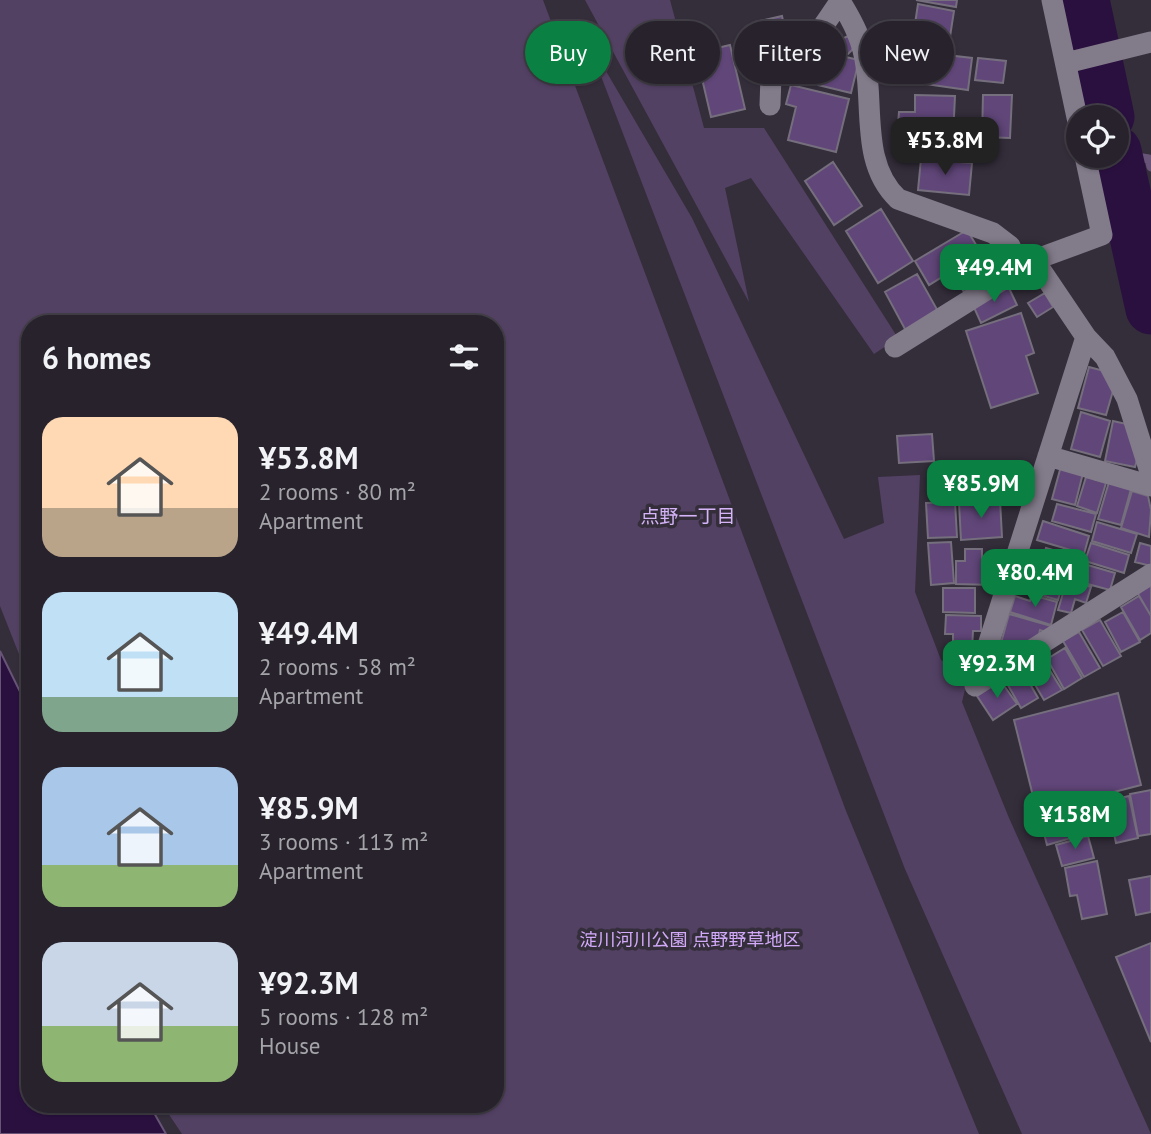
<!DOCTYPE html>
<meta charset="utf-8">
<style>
body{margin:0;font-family:"PT Sans","Noto Sans JP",sans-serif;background:#2f2a34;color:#f1f3f6;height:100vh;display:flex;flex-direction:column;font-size:26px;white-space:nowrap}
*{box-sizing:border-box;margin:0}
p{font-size:23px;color:#a4a4a9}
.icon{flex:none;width:38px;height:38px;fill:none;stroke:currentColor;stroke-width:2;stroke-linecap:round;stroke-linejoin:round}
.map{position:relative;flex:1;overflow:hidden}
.sheet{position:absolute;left:21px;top:315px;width:483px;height:798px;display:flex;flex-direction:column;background:#27222c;border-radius:28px;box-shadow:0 2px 5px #0004,0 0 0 2px #433f48}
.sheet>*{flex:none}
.hud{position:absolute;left:525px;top:21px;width:520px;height:63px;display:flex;gap:14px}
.tools{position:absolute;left:1066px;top:105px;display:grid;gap:14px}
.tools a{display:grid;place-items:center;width:63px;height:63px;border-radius:50%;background:#27222c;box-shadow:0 2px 5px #0004,0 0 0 2px #433f48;font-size:35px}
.price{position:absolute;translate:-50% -60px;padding:0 16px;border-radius:14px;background:#0b8043;color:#fff;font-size:23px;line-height:46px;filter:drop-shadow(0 2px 4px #0008)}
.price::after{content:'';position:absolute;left:50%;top:42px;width:21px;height:16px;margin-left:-10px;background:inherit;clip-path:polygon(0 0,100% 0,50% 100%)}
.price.on{background:#222;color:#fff}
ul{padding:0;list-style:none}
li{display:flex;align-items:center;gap:21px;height:175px;padding:0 21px}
li span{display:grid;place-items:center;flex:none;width:196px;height:140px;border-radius:21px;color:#555}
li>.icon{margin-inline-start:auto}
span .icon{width:84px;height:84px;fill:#fffc;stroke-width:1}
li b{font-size:30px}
h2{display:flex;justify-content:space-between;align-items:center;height:84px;padding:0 21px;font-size:30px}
.pill{padding:0 24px;border-radius:32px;background:#27222c;box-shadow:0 2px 5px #0004,0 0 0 2px #433f48;font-size:24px;line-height:63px}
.pill.on{background:#0b8043;color:#fff}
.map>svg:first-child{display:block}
.green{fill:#534164}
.water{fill:#2a103f;stroke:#675477;stroke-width:2}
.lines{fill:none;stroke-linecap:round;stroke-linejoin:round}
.stream{stroke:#675477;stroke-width:9}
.river{stroke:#2a103f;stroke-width:51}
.building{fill:#604679;stroke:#756e7d;stroke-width:2}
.street{stroke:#827b8a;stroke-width:21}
.labels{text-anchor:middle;stroke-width:7;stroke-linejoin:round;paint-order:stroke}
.park-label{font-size:18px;fill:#d2aaf9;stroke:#342e3b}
.neighbourhood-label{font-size:19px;fill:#d5b4f8;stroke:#342e3b}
</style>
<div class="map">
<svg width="1151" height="1134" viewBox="0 0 1151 1134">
<rect width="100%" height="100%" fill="#342e3b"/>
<path class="green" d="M 0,0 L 543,0 L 846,811 L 979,1134 L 182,1134 L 162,1104 L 495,1104 L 495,324 L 30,324 L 30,682 L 0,606 Z
M 585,0 L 670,0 L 704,128 L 764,128 L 898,338 L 874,354 L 751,178 L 725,188 L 749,302 Z
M 586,37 L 692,218 L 844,539 L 884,523 L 878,477 L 920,475 L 915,592 L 941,660 L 968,677 L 962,702 L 1009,818 L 1151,1134 L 1022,1134 L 905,869 Z"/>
<path class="water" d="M 0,651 L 30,712 L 30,1104 L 149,1104 L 166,1134 L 0,1134 Z"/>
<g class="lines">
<path class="stream" d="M 1117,154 L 1149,159 L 1151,167"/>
<path class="river" d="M 1084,0 L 1109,117
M 1116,151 L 1151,309"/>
</g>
<path class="building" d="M 916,0 L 957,0 L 956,7 Z
M 918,4 L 954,11 L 949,43 L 913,37 Z
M 782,16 L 789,51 L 762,57 L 755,22 Z
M 848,36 L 854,48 L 848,54 L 838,52 L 833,43 Z
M 730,45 L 745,109 L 711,117 L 696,53 Z
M 929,53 L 972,58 L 968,90 L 925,84 Z
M 837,55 L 859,60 L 851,93 L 818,85 L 825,57 L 836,59 Z
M 978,58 L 1006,61 L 1003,83 L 975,80 Z
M 791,85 L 849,99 L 836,152 L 788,140 L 796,107 L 786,104 Z
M 915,95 L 955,96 L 952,157 L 912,156 L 912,136 L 897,136 L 899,112 L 915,112 Z
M 983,95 L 1012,95 L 1010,138 L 982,137 Z
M 921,159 L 972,163 L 969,195 L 918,190 Z
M 833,162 L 862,206 L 834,225 L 805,181 Z
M 881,209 L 913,261 L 878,283 L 846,231 Z
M 967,230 L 994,274 L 964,292 L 952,271 L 929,285 L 915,261 Z
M 917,274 L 939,313 L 906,331 L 885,292 Z
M 1008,286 L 1017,305 L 981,323 L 972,303 Z
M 1045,293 L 1053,307 L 1037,317 L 1028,303 Z
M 1021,313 L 1034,353 L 1026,356 L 1038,393 L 991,408 L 966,331 Z
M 1089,367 L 1108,372 L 1115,384 L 1106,415 L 1078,408 Z
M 1081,412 L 1110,421 L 1100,457 L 1071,449 Z
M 1113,421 L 1131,425 L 1140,448 L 1135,467 L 1105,461 Z
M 932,434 L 934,461 L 899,463 L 897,436 Z
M 1061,466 L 1083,473 L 1075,505 L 1052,499 Z
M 1086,477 L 1106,483 L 1097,513 L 1077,506 Z
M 1109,482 L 1131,489 L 1121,525 L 1098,519 Z
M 1132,491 L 1148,496 L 1151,510 L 1149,537 L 1121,528 Z
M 1000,500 L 1002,537 L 961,540 L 959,503 Z
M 955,502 L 957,537 L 928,538 L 926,503 Z
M 1057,504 L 1096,514 L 1091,532 L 1052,521 Z
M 1043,521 L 1089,536 L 1084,554 L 1037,540 Z
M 1097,522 L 1137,534 L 1131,553 L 1092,541 Z
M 951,542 L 954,583 L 931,585 L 928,543 Z
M 1091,543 L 1129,555 L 1124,573 L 1085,561 Z
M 1140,543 L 1151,546 L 1151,566 L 1135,562 Z
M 1046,548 L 1073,556 L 1066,575 L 1025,563 L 1029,550 L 1044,554 Z
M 965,549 L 982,549 L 982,562 L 992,562 L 992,585 L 956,584 L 956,561 L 965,561 Z
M 1074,561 L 1115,573 L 1110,590 L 1069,579 Z
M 1024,565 L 1065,577 L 1058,600 L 1034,593 L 1036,585 L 1019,580 Z
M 1067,580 L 1091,587 L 1086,603 L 1075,599 L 1071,613 L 1058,610 Z
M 1151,584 L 1151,616 L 1137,592 Z
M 943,588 L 975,588 L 975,613 L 943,612 Z
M 1032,595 L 1057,602 L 1051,625 L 1010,612 L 1015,596 L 1030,601 Z
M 1139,596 L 1151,616 L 1151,633 L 1140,640 L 1121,607 Z
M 1123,612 L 1140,642 L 1121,652 L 1105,622 Z
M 1009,614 L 1051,626 L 1049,633 L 1040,630 L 1038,639 L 1022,649 L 1001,643 Z
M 946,615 L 981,616 L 981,631 L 973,631 L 972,650 L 953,649 L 953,634 L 945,634 Z
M 1100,620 L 1121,656 L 1103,666 L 1082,630 Z
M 1079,632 L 1100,668 L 1084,677 L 1063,641 Z
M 1065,648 L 1082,678 L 1064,689 L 1047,659 Z
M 1044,661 L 1062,690 L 1044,700 L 1027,671 Z
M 1022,670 L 1038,698 L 1021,708 L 1005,680 Z
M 1000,680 L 1017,704 L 993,720 L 977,696 Z
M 1118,693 L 1141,785 L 1037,812 L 1014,720 Z
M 1151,790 L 1151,834 L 1138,836 L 1130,794 Z
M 1129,796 L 1138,838 L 1116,843 L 1107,801 Z
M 1085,809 L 1092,832 L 1047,845 L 1041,822 Z
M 1088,836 L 1094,858 L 1062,866 L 1056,845 Z
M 1097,861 L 1107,914 L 1082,919 L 1077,895 L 1070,896 L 1065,868 Z
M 1151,876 L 1151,912 L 1136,915 L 1129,880 Z
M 1151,943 L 1151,1042 L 1116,957 Z"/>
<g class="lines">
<path class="street" d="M 1052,0 L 1078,122
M 840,1 C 853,22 863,41 866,66 C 873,111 862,165 898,199 L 993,233 L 1010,246 L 1018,269
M 1066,63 L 1151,42
M 770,105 L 771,76 C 812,48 814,39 841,0
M 1034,260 L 1086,337 L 1105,357 L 1127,399 L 1151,475
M 1086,337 L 975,686 L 1151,574
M 895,347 L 1034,260 L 1102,235 L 1085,156
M 1048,456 L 1151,486"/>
</g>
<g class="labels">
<g class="park-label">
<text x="690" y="946">淀川河川公園 点野野草地区</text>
</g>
<g class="neighbourhood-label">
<text x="688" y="523">点野一丁目</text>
</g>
</g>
</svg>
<div class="tools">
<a><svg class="icon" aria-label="locate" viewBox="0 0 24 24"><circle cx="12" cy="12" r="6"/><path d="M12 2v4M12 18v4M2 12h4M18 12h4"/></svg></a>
</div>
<b class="price on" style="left:945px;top:177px">¥53.8M</b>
<b class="price" style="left:994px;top:304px">¥49.4M</b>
<b class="price" style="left:981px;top:520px">¥85.9M</b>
<b class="price" style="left:1035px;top:609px">¥80.4M</b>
<b class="price" style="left:997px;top:700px">¥92.3M</b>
<b class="price" style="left:1075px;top:851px">¥158M</b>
<div class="hud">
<a class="pill on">Buy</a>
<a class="pill">Rent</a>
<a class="pill">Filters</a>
<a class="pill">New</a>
</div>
<section class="sheet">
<h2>6 homes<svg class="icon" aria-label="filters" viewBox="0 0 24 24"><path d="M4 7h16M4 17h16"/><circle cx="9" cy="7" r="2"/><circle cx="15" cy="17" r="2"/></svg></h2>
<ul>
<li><span style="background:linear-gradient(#ffd9b3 65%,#b9a48a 0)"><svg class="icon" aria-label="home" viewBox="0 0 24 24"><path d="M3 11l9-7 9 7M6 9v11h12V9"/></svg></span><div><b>¥53.8M</b><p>2 rooms · 80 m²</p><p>Apartment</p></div></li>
<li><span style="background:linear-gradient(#bfe0f5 75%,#7fa58c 0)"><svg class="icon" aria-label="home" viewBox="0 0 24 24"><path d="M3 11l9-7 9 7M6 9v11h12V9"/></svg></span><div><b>¥49.4M</b><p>2 rooms · 58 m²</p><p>Apartment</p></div></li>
<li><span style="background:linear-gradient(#a9c7e8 70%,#8fb573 0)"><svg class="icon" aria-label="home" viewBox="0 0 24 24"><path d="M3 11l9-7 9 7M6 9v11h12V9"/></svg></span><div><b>¥85.9M</b><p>3 rooms · 113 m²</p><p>Apartment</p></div></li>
<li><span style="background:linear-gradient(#c9d6e8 60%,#8fb573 0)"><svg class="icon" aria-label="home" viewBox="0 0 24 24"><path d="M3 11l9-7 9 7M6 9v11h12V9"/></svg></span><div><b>¥92.3M</b><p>5 rooms · 128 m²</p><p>House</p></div></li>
</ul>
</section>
</div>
